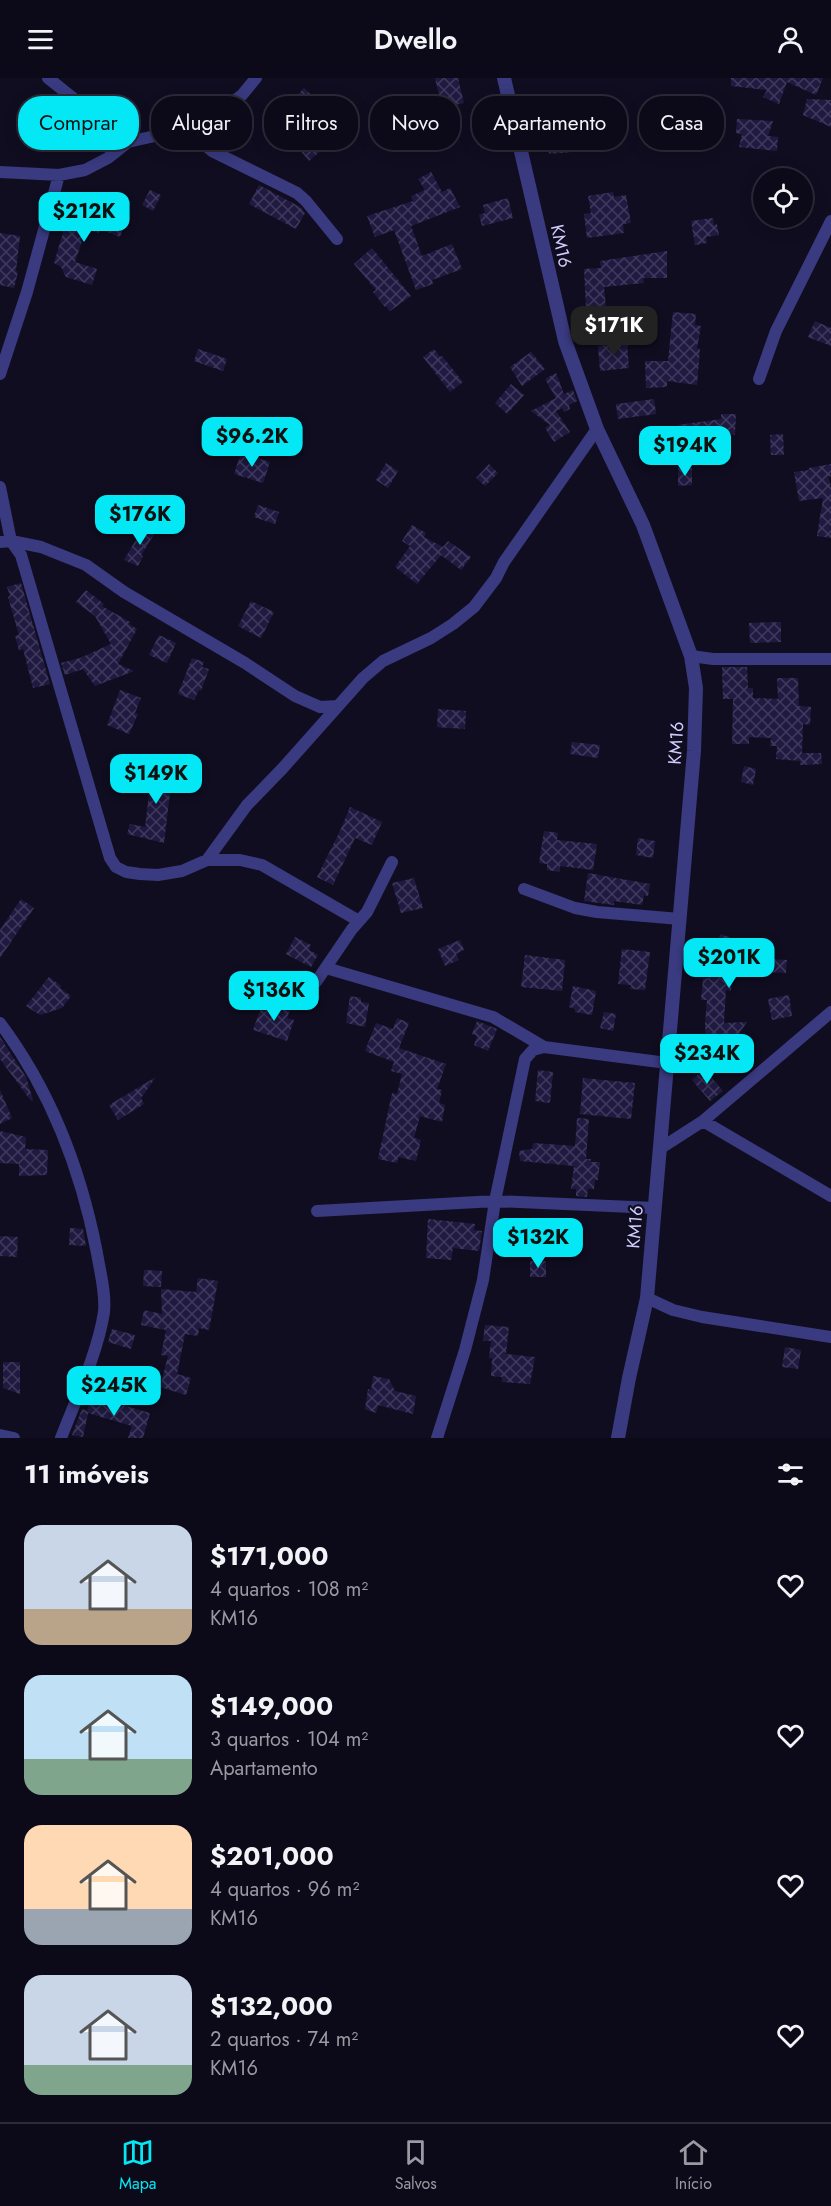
<!DOCTYPE html>
<html lang="pt">
<meta charset="utf-8">
<style>
body{margin:0;font-family:Jost,sans-serif;background:#151322;color:#f1f3f6;height:100vh;display:flex;flex-direction:column;font-size:22px;white-space:nowrap}
*{box-sizing:border-box;margin:0}
p{font-size:20px;color:#9a9aa2}
.icon{flex:none;width:33px;height:33px;fill:none;stroke:currentColor;stroke-width:2;stroke-linecap:round;stroke-linejoin:round}
.map{position:relative;height:1360px;overflow:hidden}
.drawer{display:flex;flex-direction:column;background:#0c0a19;flex:1}
.drawer>*{flex:none}
.guide{position:absolute;left:18px;top:18px;width:795px;height:54px;display:flex;gap:12px}
.tools{position:absolute;left:753px;top:90px;display:grid;gap:12px}
.tools a{display:grid;place-items:center;width:60px;height:60px;border-radius:50%;background:#0c0a19;box-shadow:0 3px 15px #0003,0 0 0 2px #2c2b38;font-size:30px}
.price{position:absolute;translate:-50% -51px;padding:0 14px;border-radius:12px;background:#04e7f4;color:#111;font-size:20px;line-height:39px;filter:drop-shadow(0 2px 3px #0008)}
.price::after{content:'';position:absolute;left:50%;top:36px;width:18px;height:14px;margin-left:-9px;background:inherit;clip-path:polygon(0 0,100% 0,50% 100%)}
.price.current{background:#222;color:#fff}
ul{padding:0;list-style:none}
li{display:flex;align-items:center;gap:18px;height:150px;padding:0 24px}
li span{display:grid;place-items:center;flex:none;width:168px;height:120px;border-radius:18px;color:#555}
li>.icon{margin-inline-start:auto}
span .icon{width:72px;height:72px;fill:#fffc;stroke-width:1}
li b{font-size:26px}
h2{display:flex;justify-content:space-between;align-items:center;height:72px;padding:0 24px;font-size:26px}
.chip{padding:0 21px;border-radius:24px;background:#0c0a19;box-shadow:0 3px 15px #0003,0 0 0 2px #2c2b38;font-size:21px;line-height:54px}
.chip.current{background:#04e7f4;color:#111}
header{display:flex;justify-content:space-between;align-items:center;height:78px;padding:0 24px;background:#0c0a19;font-size:27px;font-weight:600}
.menu{display:flex;justify-content:space-around;align-items:center;height:84px;border-top:2px solid #2c2b38;background:#0c0a19;font-size:16px;color:#9a9aa2}
.menu a{display:grid;justify-items:center;gap:3px}
.menu .current{color:#04e7f4}
.map>svg:first-child{display:block}
.building{fill:url(#building-cross-hatch)}
.lines{fill:none;stroke-linecap:round;stroke-linejoin:round}
.minor{stroke:#393a7f;stroke-width:12}
.tertiary{stroke:#393a7f;stroke-width:14}
.labels{text-anchor:middle;stroke-width:4.5;stroke-linejoin:round;paint-order:stroke}
.street-label{font-size:18px;fill:#d1cefe;stroke:#100d21}
</style>
<header><svg class="icon" aria-label="menu" viewBox="0 0 24 24"><path d="M4 6h16M4 12h16M4 18h16"/></svg>Dwello<svg class="icon" aria-label="person" viewBox="0 0 24 24"><circle cx="12" cy="8" r="4"/><path d="M4 21q1-7 8-7t8 7"/></svg></header>
<div class="map">
<svg width="831" height="1360" viewBox="0 0 831 1360">
<defs>
<pattern id="building-cross-hatch" width="8" height="8" patternUnits="userSpaceOnUse" patternTransform="scale(1.5)"><rect width="8" height="8" fill="#201a41"/><path d="M0 0l8 8M0 8l8-8" fill="none" stroke="#3f3a5e"/></pattern>
</defs>
<rect width="100%" height="100%" fill="#100d21"/>
<path class="building" d="M 435,0 L 458,0 L 464,25 L 442,30 Z
M 731,0 L 823,0 L 816,17 L 787,4 L 779,26 L 763,19 L 767,12 L 731,8 Z
M 304,10 L 316,21 L 304,33 L 292,23 Z
M 807,21 L 831,22 L 831,49 L 803,37 Z
M 583,22 L 584,40 L 593,40 L 596,72 L 549,76 L 548,64 L 559,63 L 558,23 Z
M 737,41 L 773,43 L 768,58 L 778,59 L 777,73 L 739,69 L 742,56 L 736,55 Z
M 312,44 L 330,65 L 309,83 L 294,65 L 299,60 L 297,58 Z
M 431,94 L 442,114 L 450,110 L 460,129 L 411,148 L 422,178 L 452,166 L 462,191 L 432,202 L 433,206 L 416,212 L 394,152 L 375,159 L 367,138 L 413,123 L 411,118 L 425,112 L 418,101 Z
M 259,107 L 300,129 L 305,135 L 296,151 L 249,126 Z
M 150,112 L 161,117 L 153,133 L 142,127 Z
M 613,114 L 614,119 L 626,117 L 631,145 L 623,146 L 624,155 L 587,160 L 584,136 L 591,135 L 588,118 Z
M 508,120 L 513,140 L 482,148 L 479,137 L 485,135 L 483,127 Z
M 80,132 L 104,138 L 105,134 L 126,142 L 120,159 L 100,151 L 99,155 L 86,151 L 75,184 L 97,191 L 92,207 L 66,199 L 61,189 L 54,185 L 64,151 L 67,152 L 70,144 L 76,146 Z
M 713,140 L 714,147 L 717,146 L 719,157 L 706,159 L 707,165 L 695,167 L 691,143 Z
M 0,155 L 20,158 L 16,193 L 18,194 L 14,210 L 0,207 Z
M 372,170 L 411,218 L 390,233 L 386,228 L 385,229 L 373,214 L 376,212 L 354,186 Z
M 667,173 L 667,200 L 643,200 L 644,205 L 604,209 L 606,230 L 586,231 L 584,191 L 601,190 L 600,183 Z
M 673,234 L 696,236 L 695,247 L 701,248 L 697,270 L 700,271 L 697,307 L 667,303 L 667,309 L 646,310 L 645,283 L 668,283 Z
M 815,243 L 831,250 L 831,268 L 808,259 Z
M 627,265 L 629,290 L 600,293 L 598,268 Z
M 198,271 L 227,281 L 223,293 L 194,283 Z
M 434,271 L 440,279 L 442,278 L 463,304 L 450,314 L 423,279 Z
M 531,274 L 545,291 L 522,308 L 510,289 Z
M 556,295 L 564,316 L 573,312 L 577,323 L 569,327 L 570,331 L 564,334 L 562,330 L 556,333 L 570,354 L 554,364 L 545,350 L 550,347 L 531,333 L 556,320 L 545,301 Z
M 511,306 L 524,317 L 507,336 L 495,325 Z
M 654,321 L 656,336 L 618,341 L 616,326 Z
M 721,336 L 736,336 L 735,357 L 678,351 L 678,347 L 721,341 Z
M 676,356 L 676,369 L 674,369 L 675,379 L 647,383 L 644,361 Z
M 783,356 L 784,377 L 771,377 L 770,357 Z
M 241,375 L 270,384 L 263,405 L 234,396 Z
M 386,385 L 398,393 L 388,410 L 376,402 Z
M 489,386 L 498,395 L 485,408 L 476,400 Z
M 831,386 L 831,398 L 828,399 L 831,409 L 831,460 L 817,458 L 823,420 L 799,423 L 794,394 L 809,392 L 809,390 Z
M 678,390 L 692,390 L 692,407 L 678,408 Z
M 258,427 L 279,434 L 275,446 L 254,439 Z
M 163,428 L 174,434 L 166,450 L 154,444 Z
M 145,446 L 156,453 L 141,478 L 143,478 L 138,488 L 124,482 Z
M 412,447 L 426,455 L 424,459 L 443,469 L 448,463 L 471,479 L 461,492 L 441,477 L 417,506 L 395,489 L 410,468 L 402,463 Z
M 21,505 L 50,606 L 33,610 L 23,571 L 19,572 L 15,558 L 19,557 L 8,519 L 10,518 L 7,509 Z
M 86,512 L 104,526 L 102,528 L 130,544 L 129,546 L 137,551 L 118,586 L 134,593 L 95,608 L 83,591 L 65,597 L 61,585 L 80,580 L 111,566 L 95,538 L 76,524 Z
M 251,523 L 274,534 L 261,560 L 238,548 Z
M 781,544 L 781,564 L 750,565 L 749,545 Z
M 159,557 L 176,565 L 167,585 L 149,577 Z
M 192,580 L 204,584 L 202,589 L 209,591 L 201,613 L 199,612 L 194,622 L 178,616 Z
M 722,589 L 747,589 L 748,610 L 753,610 L 753,620 L 778,621 L 777,600 L 798,600 L 799,628 L 811,629 L 810,647 L 803,646 L 802,675 L 821,675 L 822,686 L 800,687 L 800,683 L 776,681 L 777,668 L 770,668 L 771,660 L 749,659 L 749,666 L 732,666 L 733,621 L 723,621 Z
M 120,612 L 141,620 L 135,635 L 138,636 L 129,656 L 107,647 Z
M 438,631 L 466,633 L 465,651 L 437,649 Z
M 572,664 L 600,667 L 598,680 L 570,676 Z
M 153,682 L 165,684 L 165,689 L 173,690 L 164,765 L 127,756 L 130,746 L 145,749 Z
M 744,688 L 756,691 L 753,707 L 741,704 Z
M 350,729 L 382,744 L 372,767 L 355,760 L 333,807 L 317,799 L 340,753 Z
M 544,753 L 558,755 L 557,762 L 597,766 L 593,792 L 560,788 L 560,794 L 547,792 L 547,786 L 539,785 Z
M 638,760 L 655,763 L 653,780 L 636,777 Z
M 588,795 L 650,806 L 648,818 L 644,817 L 642,827 L 614,823 L 614,827 L 584,823 Z
M 414,800 L 423,830 L 401,835 L 392,805 Z
M 21,821 L 34,830 L 0,880 L 0,852 Z
M 720,856 L 740,863 L 737,879 L 787,882 L 786,895 L 732,892 L 731,913 L 726,912 L 724,945 L 747,944 L 736,960 L 736,966 L 706,968 L 705,946 L 707,922 L 701,922 L 703,900 L 709,900 L 709,894 L 714,894 L 720,872 L 716,871 Z
M 295,859 L 311,867 L 309,872 L 318,877 L 311,889 L 286,876 Z
M 460,862 L 464,872 L 456,876 L 459,882 L 445,888 L 438,871 Z
M 622,871 L 650,874 L 645,912 L 630,911 L 631,907 L 618,906 Z
M 525,877 L 565,882 L 562,913 L 521,909 Z
M 49,899 L 61,908 L 60,910 L 71,918 L 62,930 L 40,937 L 26,928 Z
M 573,908 L 596,913 L 592,937 L 575,934 L 575,931 L 569,929 Z
M 789,917 L 792,938 L 772,942 L 768,921 Z
M 350,918 L 361,920 L 361,924 L 369,925 L 365,949 L 346,945 Z
M 263,924 L 290,932 L 287,940 L 294,942 L 287,963 L 253,952 Z
M 604,934 L 616,936 L 613,953 L 600,950 Z
M 397,940 L 409,945 L 399,970 L 446,986 L 437,1011 L 442,1012 L 439,1025 L 445,1027 L 442,1044 L 420,1038 L 414,1060 L 421,1062 L 416,1083 L 398,1079 L 397,1085 L 378,1081 L 392,1015 L 397,1016 L 402,996 L 391,993 L 394,984 L 365,973 L 376,945 L 393,951 Z
M 477,943 L 497,951 L 488,973 L 474,967 L 477,958 L 472,956 Z
M 0,959 L 26,999 L 33,1022 L 31,1023 L 0,981 Z
M 704,991 L 723,1013 L 710,1023 L 692,1002 Z
M 538,992 L 553,994 L 550,1025 L 535,1023 Z
M 156,999 L 141,1020 L 144,1026 L 118,1042 L 109,1027 Z
M 583,1000 L 635,1005 L 631,1041 L 580,1036 Z
M 0,1012 L 12,1040 L 0,1046 Z
M 577,1040 L 589,1041 L 586,1081 L 591,1081 L 590,1084 L 600,1084 L 598,1102 L 595,1102 L 594,1111 L 588,1111 L 587,1119 L 576,1118 L 576,1111 L 571,1111 L 574,1088 L 520,1083 L 519,1073 L 532,1071 L 533,1065 L 575,1068 Z
M 0,1053 L 26,1059 L 25,1071 L 48,1072 L 47,1097 L 19,1098 L 19,1086 L 0,1085 Z
M 428,1141 L 475,1146 L 474,1152 L 482,1153 L 479,1173 L 453,1170 L 451,1182 L 426,1180 Z
M 70,1150 L 83,1151 L 86,1168 L 69,1167 Z
M 0,1158 L 18,1159 L 17,1179 L 0,1178 Z
M 530,1183 L 546,1183 L 546,1199 L 530,1199 Z
M 144,1192 L 162,1193 L 161,1209 L 143,1208 Z
M 198,1200 L 218,1203 L 209,1252 L 199,1250 L 198,1258 L 185,1256 L 177,1296 L 191,1300 L 186,1317 L 160,1309 L 168,1278 L 161,1277 L 166,1252 L 141,1247 L 144,1232 L 162,1236 L 161,1211 L 196,1214 Z
M 485,1247 L 509,1249 L 506,1276 L 535,1279 L 530,1306 L 502,1304 L 502,1299 L 491,1298 L 492,1280 L 489,1280 L 491,1263 L 483,1263 Z
M 112,1251 L 135,1257 L 131,1271 L 108,1264 Z
M 785,1269 L 801,1272 L 798,1291 L 782,1289 Z
M 3,1284 L 20,1284 L 20,1316 L 3,1310 Z
M 373,1298 L 389,1301 L 395,1313 L 416,1318 L 413,1336 L 378,1327 L 376,1335 L 365,1331 L 368,1311 L 371,1312 Z
M 92,1318 L 150,1335 L 143,1360 L 128,1360 L 132,1348 L 88,1335 L 83,1359 L 72,1357 L 82,1331 L 87,1333 Z"/>
<g class="lines">
<path class="minor" d="M 48,0 L 128,64
M 186,51 L 212,73 L 297,115 L 306,123 L 337,161
M 0,94 L 59,97 L 85,92 L 108,80 L 128,64 L 186,51 L 226,29 L 242,17 L 256,0
M 0,296 L 27,214 L 59,97
M 759,301 L 776,253 L 831,143
M 0,409 L 11,463 L 21,477 L 110,780 L 116,789 L 126,794 L 140,796 L 158,797 L 182,793 L 207,782 L 240,782 L 262,787 L 359,843
M 0,464 L 11,463 L 41,469 L 86,487 L 124,514 L 245,585 L 295,618 L 320,629 L 338,628
M 691,578 L 713,581 L 831,581
M 207,782 L 247,727 L 282,691 L 363,600 L 383,583 L 431,560 L 453,546 L 474,529 L 496,500 L 504,484 L 597,351
M 524,811 L 575,830 L 597,834 L 680,841
M 326,890 L 493,939 L 544,969
M 316,904 L 352,851 L 367,834 L 392,784
M 0,945 C 51,1013 81,1092 97,1175 C 100,1194 106,1215 104,1234 C 98,1274 76,1321 61,1360
M 703,1043 L 831,1118
M 661,1070 L 703,1043 L 831,934
M 317,1133 L 495,1123 L 655,1130
M 647,1220 L 673,1232 L 702,1239 L 831,1259
M 0,1357 L 14,1360
M 437,1360 L 465,1272 L 483,1202 L 495,1123 L 525,981 L 533,972 L 544,969 L 667,985"/>
<path class="tertiary" d="M 504,0 L 565,263 L 597,351 L 643,447 L 691,578 L 696,610 L 694,673 L 647,1220 L 629,1300 L 618,1360"/>
</g>
<g class="labels">
<g class="street-label">
<text transform="translate(561 168) rotate(78)" y="6">KM16</text>
<text transform="translate(676 665) rotate(-86)" y="6">KM16</text>
<text transform="translate(635 1149) rotate(-85)" y="6">KM16</text>
</g>
</g>
</svg>
<div class="tools">
<a><svg class="icon" aria-label="locate" viewBox="0 0 24 24"><circle cx="12" cy="12" r="6"/><path d="M12 2v4M12 18v4M2 12h4M18 12h4"/></svg></a>
</div>
<b class="price" style="left:84px;top:165px">$212K</b>
<b class="price current" style="left:614px;top:279px">$171K</b>
<b class="price" style="left:252px;top:390px">$96.2K</b>
<b class="price" style="left:685px;top:399px">$194K</b>
<b class="price" style="left:140px;top:468px">$176K</b>
<b class="price" style="left:156px;top:727px">$149K</b>
<b class="price" style="left:729px;top:911px">$201K</b>
<b class="price" style="left:274px;top:944px">$136K</b>
<b class="price" style="left:707px;top:1007px">$234K</b>
<b class="price" style="left:538px;top:1191px">$132K</b>
<b class="price" style="left:114px;top:1339px">$245K</b>
<div class="guide">
<a class="chip current">Comprar</a>
<a class="chip">Alugar</a>
<a class="chip">Filtros</a>
<a class="chip">Novo</a>
<a class="chip">Apartamento</a>
<a class="chip">Casa</a>
</div>
</div>
<section class="drawer">
<h2>11 imóveis<svg class="icon" aria-label="filters" viewBox="0 0 24 24"><path d="M4 7h16M4 17h16"/><circle cx="9" cy="7" r="2"/><circle cx="15" cy="17" r="2"/></svg></h2>
<ul>
<li><span style="background:linear-gradient(#c9d6e8 70%,#b9a48a 0)"><svg class="icon" aria-label="home" viewBox="0 0 24 24"><path d="M3 11l9-7 9 7M6 9v11h12V9"/></svg></span><div><b>$171,000</b><p>4 quartos · 108 m²</p><p>KM16</p></div><svg class="icon" aria-label="heart" viewBox="0 0 24 24"><path d="M12 20l-8-8c-3-5 5-10 8-4 3-6 11-1 8 4z"/></svg></li>
<li><span style="background:linear-gradient(#bfe0f5 70%,#7fa58c 0)"><svg class="icon" aria-label="home" viewBox="0 0 24 24"><path d="M3 11l9-7 9 7M6 9v11h12V9"/></svg></span><div><b>$149,000</b><p>3 quartos · 104 m²</p><p>Apartamento</p></div><svg class="icon" aria-label="heart" viewBox="0 0 24 24"><path d="M12 20l-8-8c-3-5 5-10 8-4 3-6 11-1 8 4z"/></svg></li>
<li><span style="background:linear-gradient(#ffd9b3 70%,#9aa5b1 0)"><svg class="icon" aria-label="home" viewBox="0 0 24 24"><path d="M3 11l9-7 9 7M6 9v11h12V9"/></svg></span><div><b>$201,000</b><p>4 quartos · 96 m²</p><p>KM16</p></div><svg class="icon" aria-label="heart" viewBox="0 0 24 24"><path d="M12 20l-8-8c-3-5 5-10 8-4 3-6 11-1 8 4z"/></svg></li>
<li><span style="background:linear-gradient(#c9d6e8 75%,#7fa58c 0)"><svg class="icon" aria-label="home" viewBox="0 0 24 24"><path d="M3 11l9-7 9 7M6 9v11h12V9"/></svg></span><div><b>$132,000</b><p>2 quartos · 74 m²</p><p>KM16</p></div><svg class="icon" aria-label="heart" viewBox="0 0 24 24"><path d="M12 20l-8-8c-3-5 5-10 8-4 3-6 11-1 8 4z"/></svg></li>
</ul>
</section>
<nav class="menu">
<a class="current"><svg class="icon" aria-label="map" viewBox="0 0 24 24"><path d="M3 6l6-2 6 2 6-2v14l-6 2-6-2-6 2zM9 4v14M15 6v14"/></svg>Mapa</a>
<a><svg class="icon" aria-label="saved" viewBox="0 0 24 24"><path d="M7 4h10v16l-5-4-5 4z"/></svg>Salvos</a>
<a><svg class="icon" aria-label="home" viewBox="0 0 24 24"><path d="M3 11l9-7 9 7M6 9v11h12V9"/></svg>Início</a>
</nav>
